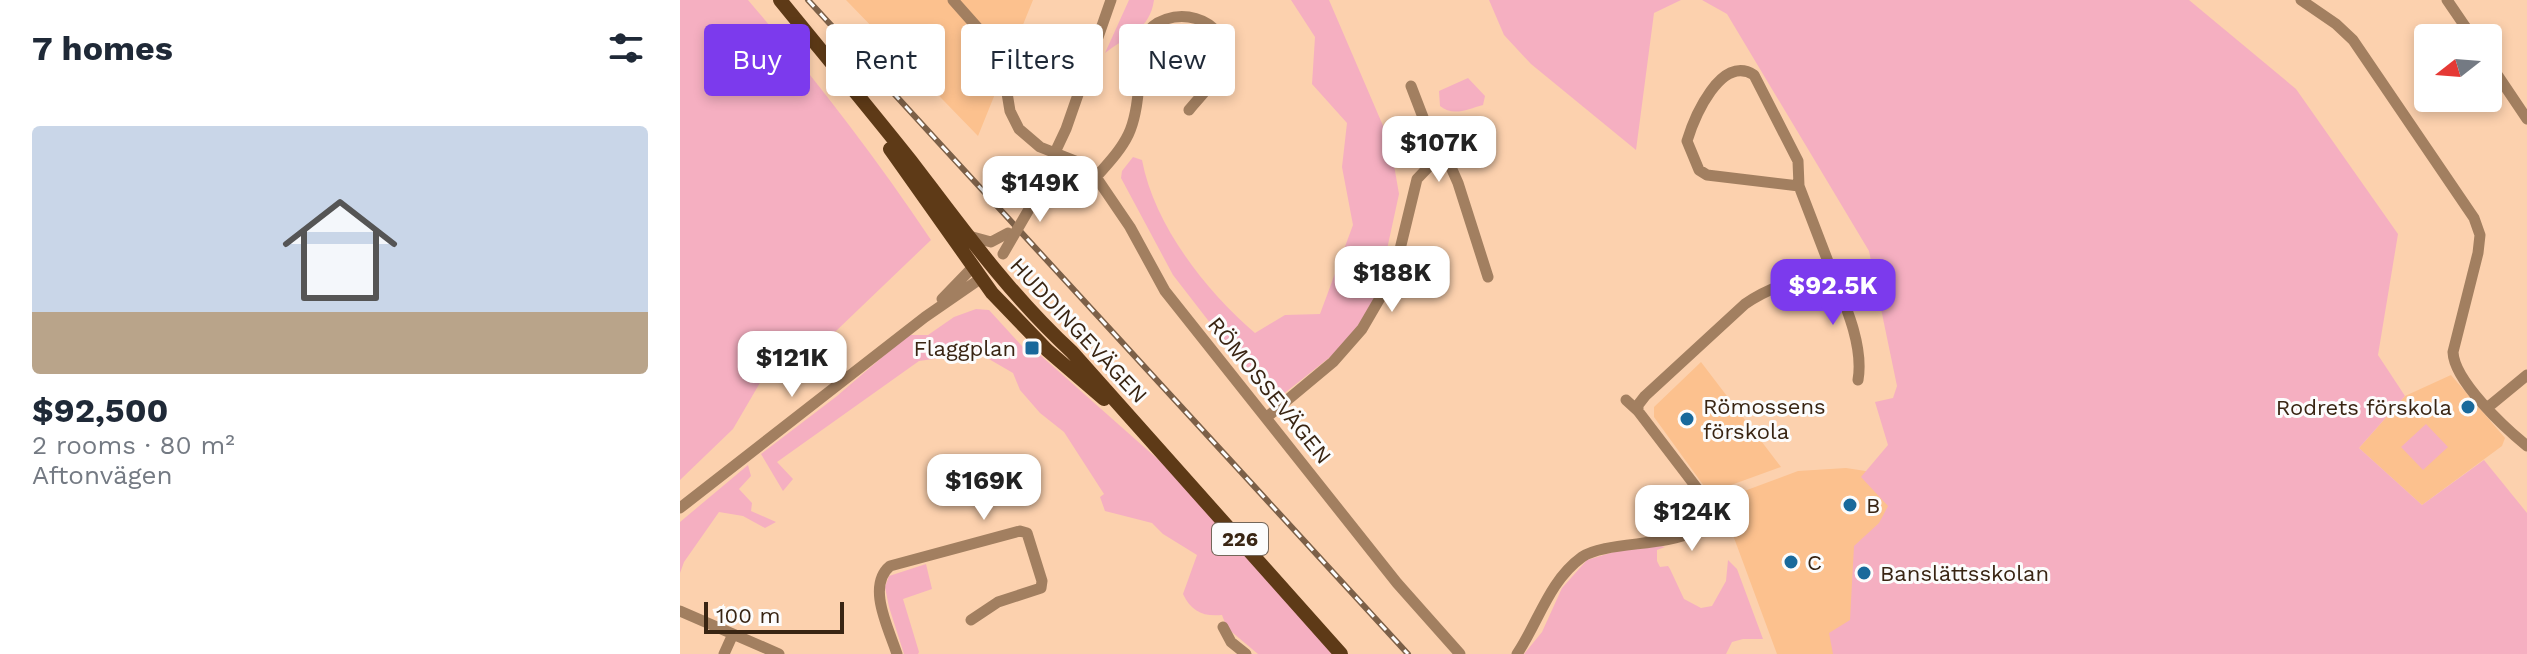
<!DOCTYPE html>
<meta charset="utf-8">
<style>
body{margin:0;font-family:"Work Sans",sans-serif;background:#f6f6f7;color:#1f2937;height:100vh;display:flex;flex-direction:column;font-size:30px;white-space:nowrap}
*{box-sizing:border-box;margin:0}
p{font-size:26px;color:#747a83}
.icon{flex:none;width:44px;height:44px;fill:none;stroke:currentColor;stroke-width:2;stroke-linecap:round;stroke-linejoin:round}
.map{position:relative;flex:1;overflow:hidden}
.details{display:flex;flex-direction:column;background:#fff;width:680px}
.details>*{flex:none}
.guide{position:absolute;left:24px;top:24px;width:760px;height:72px;display:flex;gap:16px}
.needle{width:52px;rotate:253deg}
.fabs{position:absolute;left:1734px;top:24px;display:grid;gap:16px}
.fabs a{display:grid;place-items:center;width:88px;height:88px;border-radius:8px;background:#fff;box-shadow:0 4px 12px #0003;font-size:40px}
.scale{position:absolute;left:24px;bottom:20px;width:140px;box-sizing:border-box;padding-left:8px;border:4px solid #392513;border-top:0;font-size:22px;line-height:28px;white-space:nowrap;color:#392513;-webkit-text-stroke:6px #fcfcfc;paint-order:stroke}
.price{position:absolute;translate:-50% -68px;padding:0 18px;border-radius:16px;background:#fff;color:#222;font-size:26px;line-height:52px;filter:drop-shadow(0 2px 4px #0008)}
.price::after{content:'';position:absolute;left:50%;top:48px;width:24px;height:18px;margin-left:-12px;background:inherit;clip-path:polygon(0 0,100% 0,50% 100%)}
.price.current{background:#7c3aed;color:#fff}
ul{padding:0;list-style:none}
li{display:grid;align-content:center;gap:16px;height:424px;padding:0 32px}
li span{display:grid;place-items:center;height:248px;border-radius:8px;color:#555}
li>.icon{margin-inline-start:auto}
span .icon{width:144px;height:144px;fill:#fffc;stroke-width:1}
li b{font-size:34px}
h2{display:flex;justify-content:space-between;align-items:center;height:96px;padding:0 32px;font-size:34px}
.tag{padding:0 28px;border-radius:8px;background:#fff;box-shadow:0 4px 12px #0003;font-size:28px;line-height:72px}
.tag.current{background:#7c3aed;color:#fff}
main{display:flex;flex:1;min-height:0}
.map>svg:first-child{display:block}
.built{fill:#fcc18e}
.green{fill:#f5afc1}
.lines{fill:none;stroke-linecap:round;stroke-linejoin:round}
.minor{stroke:#a27f60;stroke-width:11}
.major{stroke:#5e3a17;stroke-width:14}
.rail-casing{stroke:#7c6048;stroke-width:6}
.rail{stroke:#fcfcfc;stroke-width:3;stroke-dasharray:9;stroke-linecap:butt}
.minor-bridge{stroke:#a27f60;stroke-width:11}
.poi-dot{fill:#19699b;stroke:#fcfcfc;stroke-width:3}
.labels{text-anchor:middle;stroke-width:6;stroke-linejoin:round;paint-order:stroke}
.shield{fill:#fcfcfc;stroke:#746659;stroke-width:2}
.shield-label{font-size:20px;font-weight:bold;fill:#392513}
.street-label{font-size:22px;fill:#392513;stroke:#fcfcfc}
.poi-label{font-size:22px;fill:#392513;stroke:#fcfcfc;text-anchor:start}
</style>
<main>
<section class="details">
<h2>7 homes<svg class="icon" aria-label="filters" viewBox="0 0 24 24"><path d="M4 7h16M4 17h16"/><circle cx="9" cy="7" r="2"/><circle cx="15" cy="17" r="2"/></svg></h2>
<ul>
<li><span style="background:linear-gradient(#c9d6e8 75%,#b9a48a 0)"><svg class="icon" aria-label="home" viewBox="0 0 24 24"><path d="M3 11l9-7 9 7M6 9v11h12V9"/></svg></span><div><b>$92,500</b><p>2 rooms · 80 m²</p><p>Aftonvägen</p></div></li>
</ul>
</section>
<div class="map">
<svg width="1847" height="654" viewBox="0 0 1847 654">
<rect width="100%" height="100%" fill="#fcd1ae"/>
<path class="built" d="M 166,0 L 353,0 L 298,136 Z
M 1021,362 L 1101,467 L 1029,493 L 974,417 L 974,407 Z
M 1771,375 L 1825,438 L 1822,446 L 1742,505 L 1679,448 L 1725,396 Z
M 1166,468 L 1192,472 L 1323,654 L 1097,654 L 1040,500 L 1118,471 Z"/>
<path class="green" d="M 0,0 L 68,0 C 134,77 195,156 251,240 L 156,331 L 81,381 L 53,429 L 0,480 Z
M 449,0 L 474,0 C 470,30 447,36 425,53 Z
M 611,0 L 649,0 L 710,142 L 719,194 L 701,277 L 692,305 L 664,346 L 592,403 L 493,275 L 441,178 L 442,171 L 453,157 L 462,160 C 474,225 526,291 575,333 L 605,315 L 640,314 L 673,225 L 662,167 L 667,123 L 632,84 L 635,37 Z
M 809,0 L 1001,0 L 974,13 L 956,150 L 851,64 L 824,35 Z
M 1022,0 L 1509,0 L 1616,89 L 1718,234 L 1698,355 L 1725,396 L 1679,448 L 1742,505 L 1804,460 L 1847,513 L 1847,654 L 1153,654 L 1149,633 L 1170,620 L 1174,546 L 1199,523 L 1208,506 L 1181,477 L 1208,445 L 1195,402 L 1213,398 L 1217,386 L 1189,251 L 1047,14 Z
M 788,78 L 805,96 L 803,105 C 788,109 773,117 760,106 L 759,91 Z
M 296,309 L 309,310 L 351,356 L 359,354 L 490,470 L 652,654 L 578,654 L 547,628 L 542,615 C 523,617 511,611 503,594 L 517,555 L 483,534 L 472,523 L 425,511 L 420,497 L 424,494 L 384,432 L 360,413 L 340,390 L 333,373 L 302,355 L 281,355 L 239,361 L 97,462 L 113,479 L 103,491 L 81,454 L 157,396 L 228,335 L 248,335 L 274,317 Z
M 1746,424 L 1768,447 L 1743,470 L 1721,447 Z
M 68,465 L 71,476 L 59,489 L 72,503 L 71,511 L 96,522 L 85,528 L 63,516 L 39,512 L 4,562 L 0,573 L 0,522 Z
M 981,546 L 985,547 L 977,550 L 977,561 L 980,567 L 988,566 L 990,569 L 1004,599 L 1021,608 L 1032,606 L 1046,581 L 1048,560 L 1057,569 L 1083,639 L 1063,639 L 1052,642 L 1046,654 L 844,654 L 862,632 L 882,588 L 907,560 L 937,551 Z
M 246,564 L 252,589 L 223,599 L 239,652 L 238,654 L 224,654 L 209,607 L 205,587 L 209,576 Z"/>
<g class="lines">
<path class="minor" d="M 273,0 L 312,44 L 323,69 L 330,111 L 339,129 L 360,147 L 398,162 L 416,177 L 450,227 L 485,291 L 717,583 L 780,654
M 1621,0 L 1656,24 L 1673,40 L 1794,218 L 1800,235 L 1798,253 L 1773,352 C 1774,381 1825,428 1847,446
M 1767,0 L 1793,38
M 1808,61 L 1847,119
M 731,86 L 746,125 L 760,155 L 770,165 L 778,183 L 808,277
M 416,177 C 448,142 456,130 459,82 C 459,67 458,51 463,38 C 484,0 556,15 542,65 C 536,82 520,96 509,110
M 361,182 L 386,129 L 431,0
M 289,236 L 311,242 L 328,233
M 1152,272 C 1165,304 1184,346 1178,380
M 262,299 L 292,268
M 1807,408 L 1847,375
M 958,411 L 958,405 L 965,396 L 1065,304 C 1092,285 1120,279 1152,272 L 1119,186 L 1118,161 L 1074,75 C 1041,53 1014,118 1007,141 L 1019,170 L 1027,175 L 1119,186
M 587,417 L 653,362 L 682,329 L 714,274 L 737,179 L 760,155
M 0,508 L 245,317 L 300,279
M 0,611 L 99,654
M 543,627 L 551,642 L 566,654
M 44,654 L 53,634
M 217,654 C 209,629 186,586 210,566 L 340,531 L 347,533 L 362,581 L 361,588 L 318,602 L 291,620
M 837,654 C 859,621 869,581 902,557 C 932,535 1053,554 1023,496 L 958,411 L 946,400"/>
<path class="major" d="M 100,0 C 144,54 188,107 231,161 C 282,228 330,295 392,352 L 661,654
M 210,149 L 312,293 L 367,350 L 424,399"/>
<g class="rail-casing">
<path id="rail" d="M 128,0 L 728,654"/>
</g>
<use href="#rail" class="rail"/>
<path class="minor-bridge" d="M 323,254 L 359,192 L 361,182"/>
</g>
<g class="poi-dot">
<rect x="344" y="340" width="16" height="16" rx="4"/>
<circle cx="1788" cy="407" r="8"/>
<circle cx="1007" cy="419" r="8"/>
<circle cx="1170" cy="505" r="8"/>
<circle cx="1111" cy="562" r="8"/>
<circle cx="1184" cy="573" r="8"/>
</g>
<g class="labels">
<rect class="shield" x="532" y="523" width="56" height="32" rx="6"/>
<g class="shield-label">
<text x="560" y="546">226</text>
</g>
<g class="street-label">
<text transform="translate(399 330) rotate(47)" y="8">HUDDINGEVÄGEN</text>
<text transform="translate(590 390) rotate(51)" y="8">RÖMOSSEVÄGEN</text>
</g>
<g class="poi-label">
<text x="336" y="356" text-anchor="end">Flaggplan</text>
<text x="1023" y="414">Römossens<tspan x="1023" dy="25">förskola</tspan></text>
<text x="1772" y="415" text-anchor="end">Rodrets förskola</text>
<text x="1186" y="513">B</text>
<text x="1127" y="570">C</text>
<text x="1200" y="581">Banslättsskolan</text>
</g>
</g>
</svg>
<div class="fabs">
<a><svg class="needle" viewBox="-14 -14 28 28"><path d="M0-13l5 13h-10z" fill="#e53935"/><path d="M0 13l5-13h-10z" fill="#747a83"/></svg></a>
</div>
<div class="scale">100 m</div>
<b class="price" style="left:759px;top:184px">$107K</b>
<b class="price" style="left:360px;top:224px">$149K</b>
<b class="price" style="left:712px;top:314px">$188K</b>
<b class="price current" style="left:1153px;top:327px">$92.5K</b>
<b class="price" style="left:112px;top:399px">$121K</b>
<b class="price" style="left:304px;top:522px">$169K</b>
<b class="price" style="left:1012px;top:553px">$124K</b>
<div class="guide">
<a class="tag current">Buy</a>
<a class="tag">Rent</a>
<a class="tag">Filters</a>
<a class="tag">New</a>
</div>
</div>
</main>
